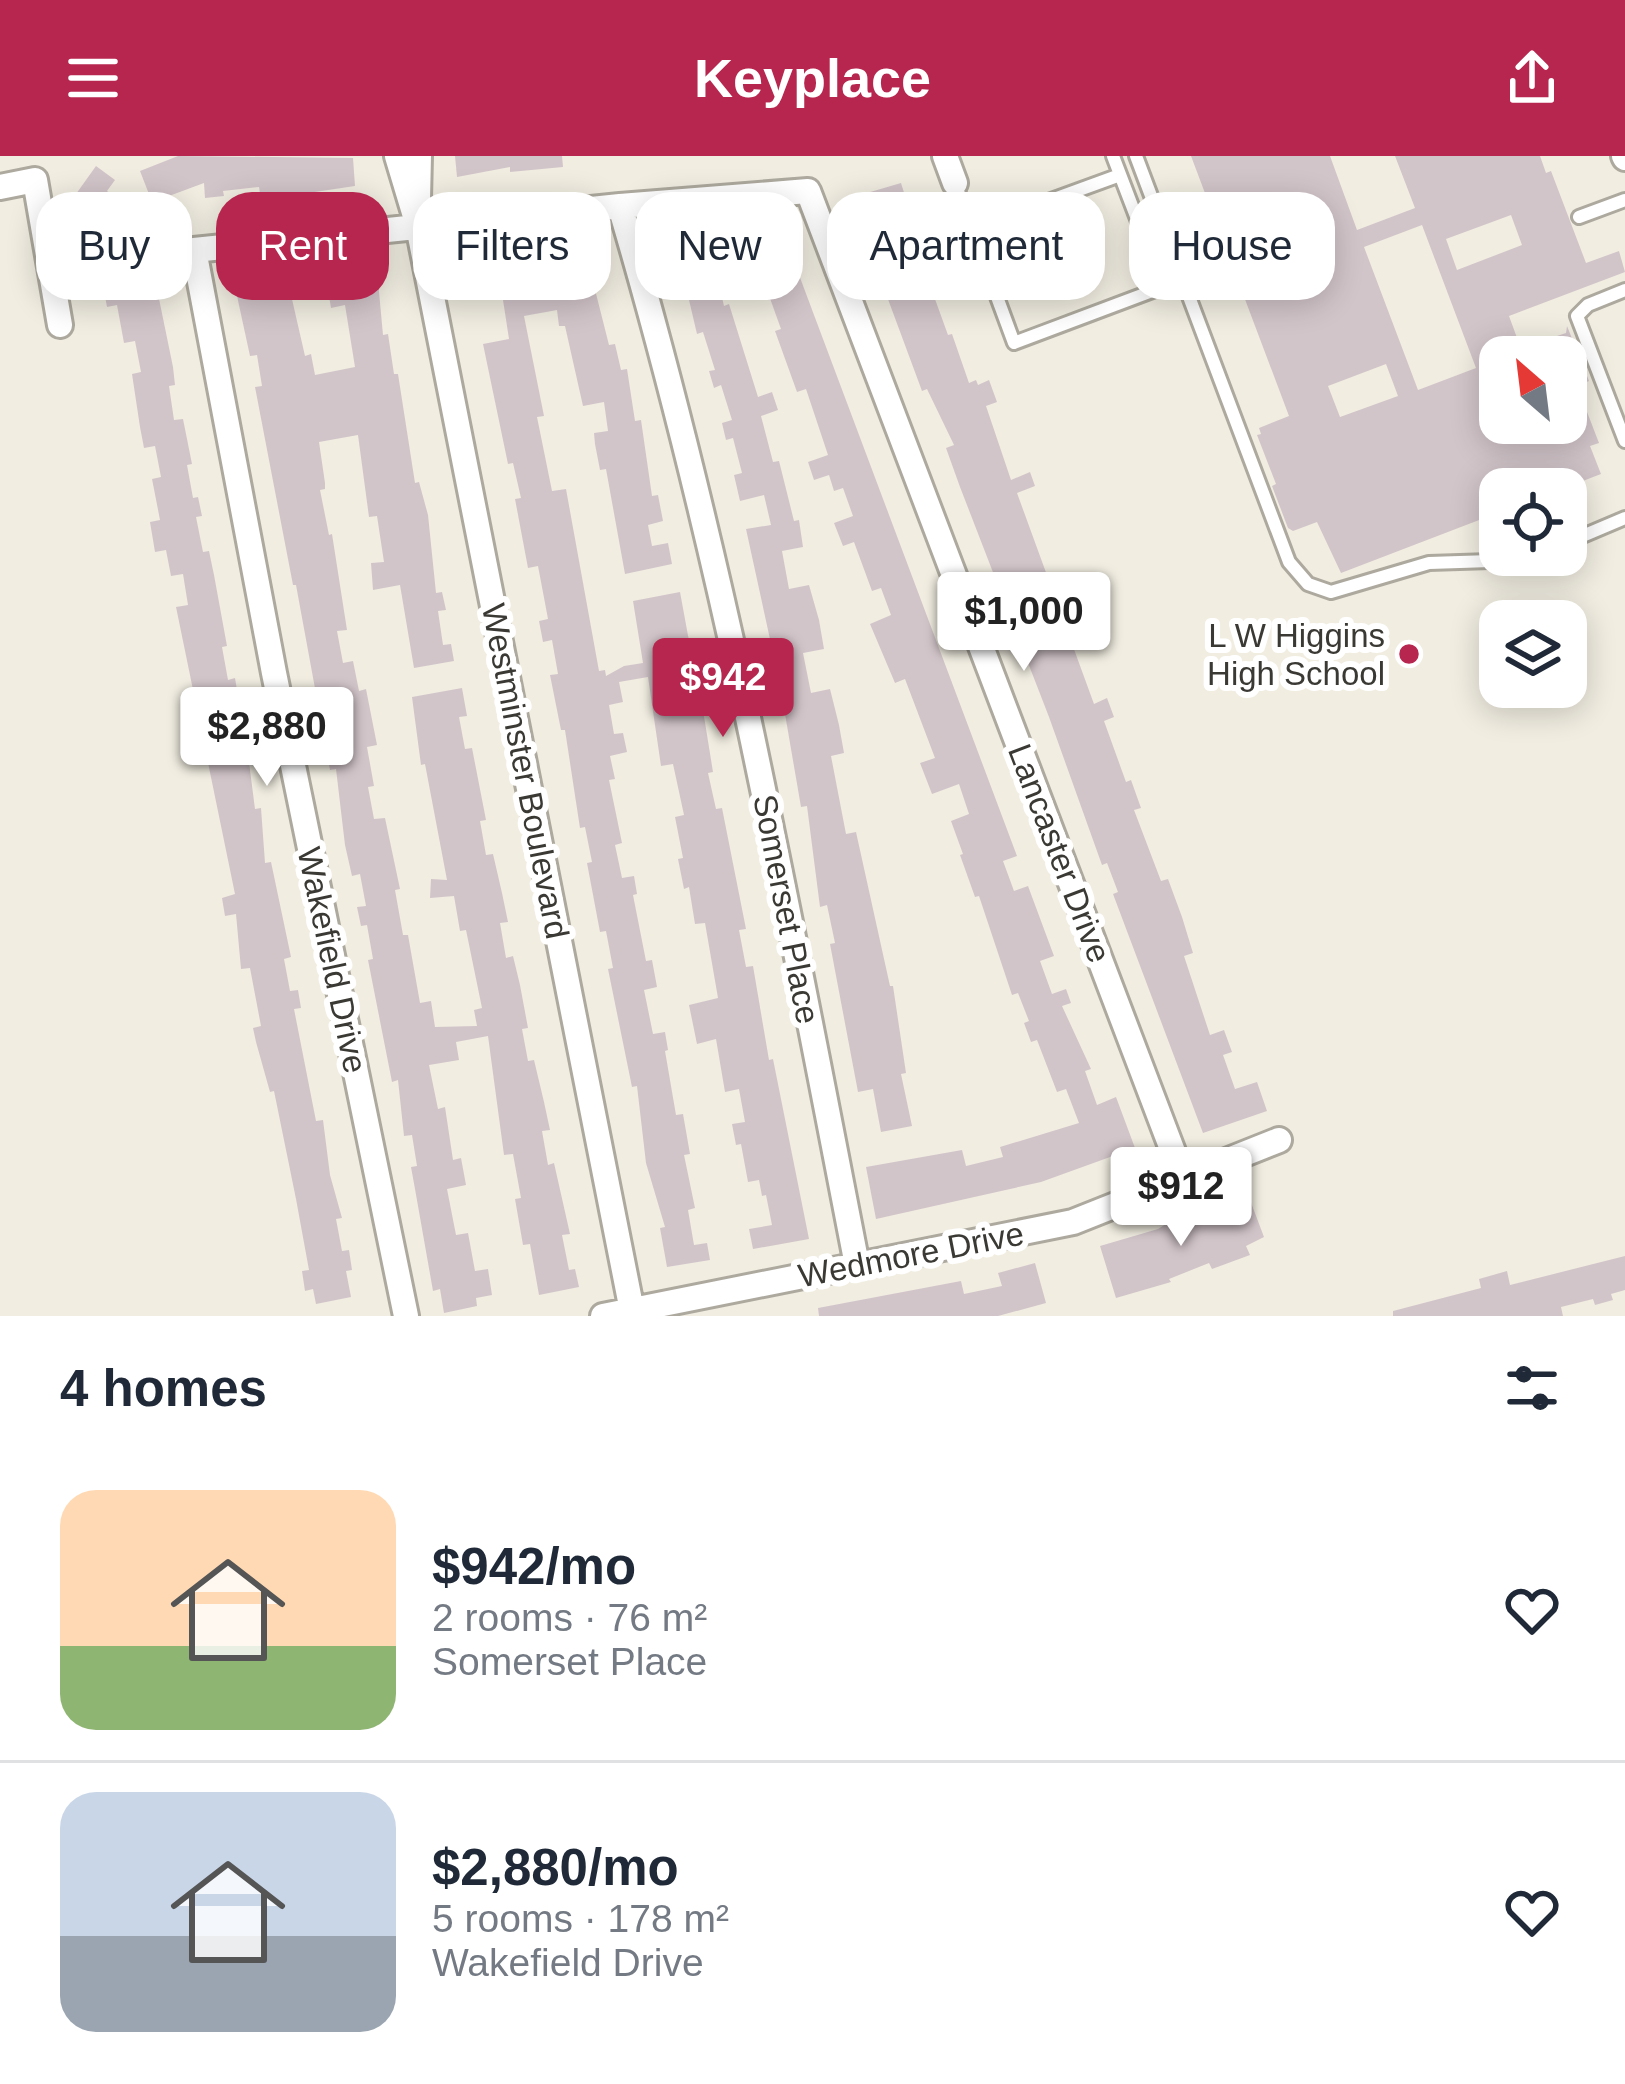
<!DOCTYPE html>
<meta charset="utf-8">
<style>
body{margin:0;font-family:Arial,sans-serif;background:#f6f6f7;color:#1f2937;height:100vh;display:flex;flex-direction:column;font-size:45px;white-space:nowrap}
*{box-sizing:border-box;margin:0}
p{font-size:39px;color:#747a83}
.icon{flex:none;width:66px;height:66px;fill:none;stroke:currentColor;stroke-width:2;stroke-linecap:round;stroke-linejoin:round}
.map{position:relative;height:1160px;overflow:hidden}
.drawer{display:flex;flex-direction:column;background:#fff;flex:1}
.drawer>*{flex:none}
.guide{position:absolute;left:36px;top:36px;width:1554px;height:108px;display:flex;gap:24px}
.needle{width:78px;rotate:332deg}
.controls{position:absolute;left:1479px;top:180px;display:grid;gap:24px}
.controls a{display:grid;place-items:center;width:108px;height:108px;border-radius:24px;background:#fff;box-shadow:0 6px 30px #0003;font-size:60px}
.price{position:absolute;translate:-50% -102px;padding:0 27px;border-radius:12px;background:#fff;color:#222;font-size:39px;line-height:78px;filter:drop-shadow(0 3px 6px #0008)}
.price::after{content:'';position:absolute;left:50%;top:72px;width:36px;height:27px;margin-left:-18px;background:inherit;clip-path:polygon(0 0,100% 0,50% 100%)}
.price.current{background:#b6264e;color:#fff}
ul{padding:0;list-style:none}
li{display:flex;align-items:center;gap:36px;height:300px;padding:0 60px}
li+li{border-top:3px solid #e0e1e3}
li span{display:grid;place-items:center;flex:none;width:336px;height:240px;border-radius:36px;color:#555}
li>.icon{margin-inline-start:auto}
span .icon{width:144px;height:144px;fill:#fffc;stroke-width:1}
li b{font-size:51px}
h2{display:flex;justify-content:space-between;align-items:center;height:144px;padding:0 60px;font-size:51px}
.chip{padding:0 42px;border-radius:36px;background:#fff;box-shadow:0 6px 30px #0003;font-size:42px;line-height:108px}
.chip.current{background:#b6264e;color:#fff}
header{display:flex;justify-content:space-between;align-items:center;height:156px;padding:0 60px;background:#b6264e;color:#fff;font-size:54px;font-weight:700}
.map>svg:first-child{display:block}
.building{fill:#d2c5ca;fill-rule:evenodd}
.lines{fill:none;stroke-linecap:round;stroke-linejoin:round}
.lane-casing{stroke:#ada99e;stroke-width:18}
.street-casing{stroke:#ada99e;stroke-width:30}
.lane{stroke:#fff;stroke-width:12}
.street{stroke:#fff;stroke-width:24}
.poi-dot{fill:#b6264e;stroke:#fff;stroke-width:4.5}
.labels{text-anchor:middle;stroke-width:12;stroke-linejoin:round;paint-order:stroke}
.poi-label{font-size:33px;fill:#3b3934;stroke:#fff;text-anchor:end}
.street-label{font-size:33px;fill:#3b3934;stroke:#fff}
</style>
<header><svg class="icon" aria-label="menu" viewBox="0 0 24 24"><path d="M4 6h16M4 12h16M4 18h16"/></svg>Keyplace<svg class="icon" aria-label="share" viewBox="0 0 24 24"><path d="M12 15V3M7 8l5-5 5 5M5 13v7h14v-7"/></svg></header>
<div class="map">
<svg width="1625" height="1160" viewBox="0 0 1625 1160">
<rect width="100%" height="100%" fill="#f1ede1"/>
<path class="building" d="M 178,0 L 353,2 L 355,30 L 261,44 L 259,31 L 223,35 L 224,40 L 205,42 L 204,27 L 169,40 L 171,45 L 154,51 L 140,15 Z
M 455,0 L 562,0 L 563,11 L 510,16 L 510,11 L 457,21 Z
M 1191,0 L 1330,0 L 1357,74 L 1415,52 L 1395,0 L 1540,0 L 1546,17 L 1551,15 L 1586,107 L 1619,95 L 1625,116 L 1509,160 L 1524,201 L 1500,201 L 1500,267 L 1566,267 L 1566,201 L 1525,199 L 1557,187 L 1554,181 L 1566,177 L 1567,170 L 1589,225 L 1577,230 L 1599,287 L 1590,290 L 1601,318 L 1562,333 L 1500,333 L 1500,356 L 1341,417 L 1317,366 L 1293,375 L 1288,372 L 1272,330 L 1276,328 L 1257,279 L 1261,278 L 1259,272 L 1289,260 ZM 1511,59 L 1522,89 L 1457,114 L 1446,83 ZM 1422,69 L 1476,212 L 1418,234 L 1364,91 ZM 1386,208 L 1398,240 L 1340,261 L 1328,230 Z
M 96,10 L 115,24 L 107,35 L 126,49 L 109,72 L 71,45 Z
M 901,27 L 930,119 L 927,121 L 948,179 L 952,178 L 969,227 L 976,224 L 978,229 L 989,224 L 997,246 L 986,250 L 1011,324 L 1030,316 L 1035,330 L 1017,337 L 1094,548 L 1107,542 L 1114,561 L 1104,565 L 1126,626 L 1131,624 L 1141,652 L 1134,654 L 1161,725 L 1168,723 L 1182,761 L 1193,797 L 1184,800 L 1210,879 L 1224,874 L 1232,896 L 1223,899 L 1235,933 L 1257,926 L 1267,955 L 1203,977 L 1113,738 L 1118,736 L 1107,707 L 1102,709 L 1049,561 L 960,331 L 946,292 L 954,289 L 927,233 L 922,235 L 872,100 L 862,63 L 867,62 L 860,39 Z
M 781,71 L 1017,700 L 1003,705 L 1014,735 L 1028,730 L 1054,800 L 1040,805 L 1052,838 L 1066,833 L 1071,847 L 1062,850 L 1091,913 L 1085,915 L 1097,949 L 1116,941 L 1135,992 L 1041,1026 L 876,1063 L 866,1011 L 962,994 L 966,1010 L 1003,1001 L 1000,991 L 1079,967 L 1066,933 L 1057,936 L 1037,884 L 1031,886 L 1024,867 L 1029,865 L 1018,837 L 1012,839 L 979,740 L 975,741 L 960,699 L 963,698 L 951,665 L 969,658 L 959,628 L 932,638 L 920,607 L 935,602 L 905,523 L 895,527 L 870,468 L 891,459 L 881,432 L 872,435 L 854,386 L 843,390 L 834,367 L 853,360 L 843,332 L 834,335 L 829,319 L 814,324 L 808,306 L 828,299 L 806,233 L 797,236 L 775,175 L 781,173 L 762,120 L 754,123 L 741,86 Z
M 710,90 L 724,150 L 729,148 L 758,241 L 772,236 L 778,254 L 761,260 L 773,306 L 779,305 L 794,365 L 799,364 L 803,391 L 782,395 L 789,433 L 809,429 L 819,464 L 824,493 L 803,497 L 811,537 L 830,533 L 839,569 L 844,597 L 831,600 L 846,678 L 856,676 L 890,830 L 893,830 L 906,917 L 901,918 L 912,970 L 881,976 L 873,933 L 858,936 L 830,788 L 835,787 L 827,749 L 820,751 L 807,650 L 801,651 L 780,529 L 746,373 L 771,369 L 764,339 L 740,345 L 734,319 L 742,317 L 733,282 L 726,284 L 722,267 L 732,264 L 721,229 L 714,232 L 709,215 L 715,214 L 703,176 L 697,178 L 682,114 L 676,116 L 672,99 Z
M 499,97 L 506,133 L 474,139 L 467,103 Z
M 587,102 L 609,189 L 615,188 L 621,214 L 627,213 L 635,265 L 641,264 L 652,340 L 658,339 L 663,365 L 648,369 L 652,390 L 668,387 L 672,408 L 625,418 L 606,313 L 600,314 L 595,288 L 594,277 L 608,275 L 604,246 L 583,250 L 565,170 L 559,170 L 557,154 L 524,160 L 544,260 L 537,261 L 552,335 L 566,333 L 599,515 L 605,514 L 606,520 L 624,510 L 643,507 L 633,445 L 680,436 L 694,512 L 688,514 L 695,550 L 702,548 L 713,616 L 708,617 L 716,653 L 722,652 L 746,773 L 739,774 L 746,811 L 753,810 L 769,904 L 773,903 L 809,1083 L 753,1093 L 749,1073 L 772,1069 L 766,1039 L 762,1040 L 759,1024 L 748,1026 L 741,988 L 736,989 L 732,968 L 745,966 L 739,933 L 725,936 L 716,883 L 697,888 L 689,849 L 718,842 L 705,767 L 695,768 L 689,731 L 684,733 L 678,703 L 683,702 L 675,661 L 684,659 L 673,608 L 661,610 L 648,521 L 619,526 L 623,546 L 609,549 L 614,578 L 623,577 L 627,596 L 610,600 L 615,623 L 609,624 L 622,687 L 615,689 L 622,722 L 634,720 L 637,738 L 633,739 L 646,805 L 652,804 L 657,831 L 644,834 L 653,878 L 665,876 L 668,894 L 665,895 L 676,959 L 683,958 L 690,998 L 684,999 L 695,1052 L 688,1054 L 694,1089 L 707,1087 L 710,1104 L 667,1111 L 660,1072 L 665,1071 L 646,1007 L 637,930 L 632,931 L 608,813 L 613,812 L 606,775 L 600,776 L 587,707 L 592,706 L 585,671 L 580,672 L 565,574 L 561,574 L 550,519 L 558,518 L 552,484 L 543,486 L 539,465 L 548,463 L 545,447 L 538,410 L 528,412 L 515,343 L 521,342 L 513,307 L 508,308 L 483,188 L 509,183 L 503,144 L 542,137 L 537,112 Z
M 145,108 L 150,134 L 157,133 L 173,211 L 175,229 L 169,230 L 174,264 L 183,263 L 192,308 L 187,309 L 193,342 L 198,341 L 202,360 L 196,361 L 203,396 L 209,395 L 214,419 L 227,490 L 222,491 L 228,524 L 235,522 L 238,540 L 231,541 L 237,576 L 245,575 L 255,653 L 261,652 L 265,707 L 271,706 L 291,801 L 284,803 L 290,835 L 298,834 L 301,852 L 294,853 L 316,965 L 323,964 L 330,1019 L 342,1062 L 336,1063 L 342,1095 L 349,1094 L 352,1114 L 346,1115 L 351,1141 L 316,1148 L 313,1133 L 305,1135 L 302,1115 L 309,1114 L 296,1043 L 274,935 L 270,936 L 256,886 L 253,872 L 261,870 L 250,812 L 241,813 L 236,758 L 225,760 L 222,742 L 235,738 L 176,451 L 188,449 L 183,418 L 171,420 L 166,394 L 155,396 L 150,366 L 160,364 L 152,323 L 161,321 L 155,290 L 144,292 L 140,271 L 132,218 L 141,216 L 135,185 L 124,187 L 117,149 L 107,151 L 101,118 Z
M 355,111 L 358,129 L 378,125 L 383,179 L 388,178 L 394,218 L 398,218 L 415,327 L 419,326 L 428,359 L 436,437 L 442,436 L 446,454 L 438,455 L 443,489 L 451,488 L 454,505 L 414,512 L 400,429 L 373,434 L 371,407 L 384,406 L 377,360 L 369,361 L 358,279 L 319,286 L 325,327 L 325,333 L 320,334 L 329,379 L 332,378 L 347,474 L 337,475 L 343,507 L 353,505 L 359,535 L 366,533 L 377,589 L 367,591 L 374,630 L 368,631 L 374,663 L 385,662 L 400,733 L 395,734 L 403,779 L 408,779 L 420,847 L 431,845 L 435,871 L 477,870 L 474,854 L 482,852 L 466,774 L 460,775 L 454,740 L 430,742 L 431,723 L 447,724 L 425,608 L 421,609 L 412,541 L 462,532 L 467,560 L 459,561 L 465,593 L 472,592 L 486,664 L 480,665 L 486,699 L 493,698 L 502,737 L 508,766 L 500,767 L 506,802 L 513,800 L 520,829 L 528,872 L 522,873 L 528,905 L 534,904 L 544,946 L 550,974 L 542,975 L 548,1009 L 554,1007 L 570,1078 L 562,1079 L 569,1114 L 575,1113 L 579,1131 L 539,1139 L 530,1088 L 523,1089 L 515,1043 L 521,1042 L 513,998 L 504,999 L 488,880 L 456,886 L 459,904 L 429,909 L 438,953 L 445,951 L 453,1004 L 461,1002 L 466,1029 L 447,1033 L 456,1079 L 468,1077 L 475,1115 L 488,1113 L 492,1139 L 476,1142 L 477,1150 L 444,1157 L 440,1133 L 433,1135 L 415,1033 L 411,1011 L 417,1010 L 412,979 L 404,980 L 398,924 L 392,926 L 368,804 L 373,803 L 367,769 L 361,770 L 357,751 L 366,750 L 360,718 L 352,720 L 345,689 L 336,613 L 330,614 L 296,429 L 293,429 L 283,377 L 255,231 L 262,230 L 257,199 L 250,200 L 234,126 L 286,117 L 305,200 L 311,198 L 315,219 L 355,211 L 345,149 L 331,152 L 325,116 Z
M 1247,1036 L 1264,1081 L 1246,1090 L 1250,1099 L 1212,1113 L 1209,1107 L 1169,1123 L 1171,1126 L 1116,1142 L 1100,1090 L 1158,1073 L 1172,1064 L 1176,1074 L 1198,1068 L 1232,1055 L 1228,1044 Z
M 1625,1100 L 1625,1134 L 1611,1138 L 1613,1144 L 1595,1149 L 1593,1143 L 1561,1151 L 1563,1160 L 1393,1160 L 1393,1155 L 1481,1132 L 1479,1123 L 1507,1115 L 1510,1129 Z
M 1035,1107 L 1046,1147 L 998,1160 L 819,1160 L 818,1152 L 961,1125 L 964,1138 L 1002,1130 L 998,1117 Z"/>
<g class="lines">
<g class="lane-casing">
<path id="lane" d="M 1136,0 L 1289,406 L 1308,428 L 1331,436 L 1429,407 L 1521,404 L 1534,399
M 955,27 L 1014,187 L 1163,131 L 1113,0
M 1579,61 L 1625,44
M 972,73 L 1120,19
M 1625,134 L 1588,149 L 1577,160 L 1625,285
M 1566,387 L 1625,362"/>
</g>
<g class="street-casing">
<path id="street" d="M 397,0 L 418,70 L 633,1160
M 945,0 L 955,27
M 1624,0 L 1625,2
M 0,31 L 35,24 L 60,169
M 418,43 L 419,0
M 620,50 C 723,398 788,754 857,1109
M 406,1160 L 274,517 L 194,94 L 620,50 L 808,35 L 1183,1022
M 603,1160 L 1073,1066 L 1279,984"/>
</g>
<use href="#lane" class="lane"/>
<use href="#street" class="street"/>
</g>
<circle class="poi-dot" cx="1409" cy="498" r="12"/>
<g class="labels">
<g class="poi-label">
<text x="1385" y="491">L W Higgins<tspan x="1385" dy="38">High School</tspan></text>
</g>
<g class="street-label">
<text transform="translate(526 615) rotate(79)" y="12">Westminster Boulevard</text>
<text transform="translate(1060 697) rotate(69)" y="12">Lancaster Drive</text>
<text transform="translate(787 753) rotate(79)" y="12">Somerset Place</text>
<text transform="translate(333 804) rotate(78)" y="12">Wakefield Drive</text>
<text transform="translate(911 1098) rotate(-11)" y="12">Wedmore Drive</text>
</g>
</g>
</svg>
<div class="controls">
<a><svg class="needle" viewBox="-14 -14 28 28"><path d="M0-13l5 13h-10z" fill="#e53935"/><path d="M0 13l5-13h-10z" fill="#747a83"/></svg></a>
<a><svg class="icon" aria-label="locate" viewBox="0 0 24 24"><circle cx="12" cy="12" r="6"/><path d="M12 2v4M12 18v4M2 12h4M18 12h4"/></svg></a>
<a><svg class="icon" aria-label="layers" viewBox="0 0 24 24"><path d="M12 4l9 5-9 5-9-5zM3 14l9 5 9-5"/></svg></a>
</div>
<b class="price" style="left:1024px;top:518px">$1,000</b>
<b class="price current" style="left:723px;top:584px">$942</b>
<b class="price" style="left:267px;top:633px">$2,880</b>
<b class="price" style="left:1181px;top:1093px">$912</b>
<div class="guide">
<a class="chip">Buy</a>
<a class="chip current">Rent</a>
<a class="chip">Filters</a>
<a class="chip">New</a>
<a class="chip">Apartment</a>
<a class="chip">House</a>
</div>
</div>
<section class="drawer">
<h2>4 homes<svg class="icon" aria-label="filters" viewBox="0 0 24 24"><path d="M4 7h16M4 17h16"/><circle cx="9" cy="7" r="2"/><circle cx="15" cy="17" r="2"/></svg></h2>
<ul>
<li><span style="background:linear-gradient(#ffd9b3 65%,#8fb573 0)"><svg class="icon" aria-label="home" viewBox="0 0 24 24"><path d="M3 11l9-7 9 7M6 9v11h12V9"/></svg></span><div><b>$942/mo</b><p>2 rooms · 76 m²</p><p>Somerset Place</p></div><svg class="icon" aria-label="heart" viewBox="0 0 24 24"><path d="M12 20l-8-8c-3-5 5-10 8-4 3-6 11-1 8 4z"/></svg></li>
<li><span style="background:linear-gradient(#c9d6e8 60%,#9aa5b1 0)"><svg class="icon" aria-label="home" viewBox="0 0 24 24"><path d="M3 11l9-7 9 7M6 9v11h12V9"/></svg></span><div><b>$2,880/mo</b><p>5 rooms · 178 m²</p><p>Wakefield Drive</p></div><svg class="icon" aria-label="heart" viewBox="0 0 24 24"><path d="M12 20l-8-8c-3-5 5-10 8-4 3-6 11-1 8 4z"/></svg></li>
</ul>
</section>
